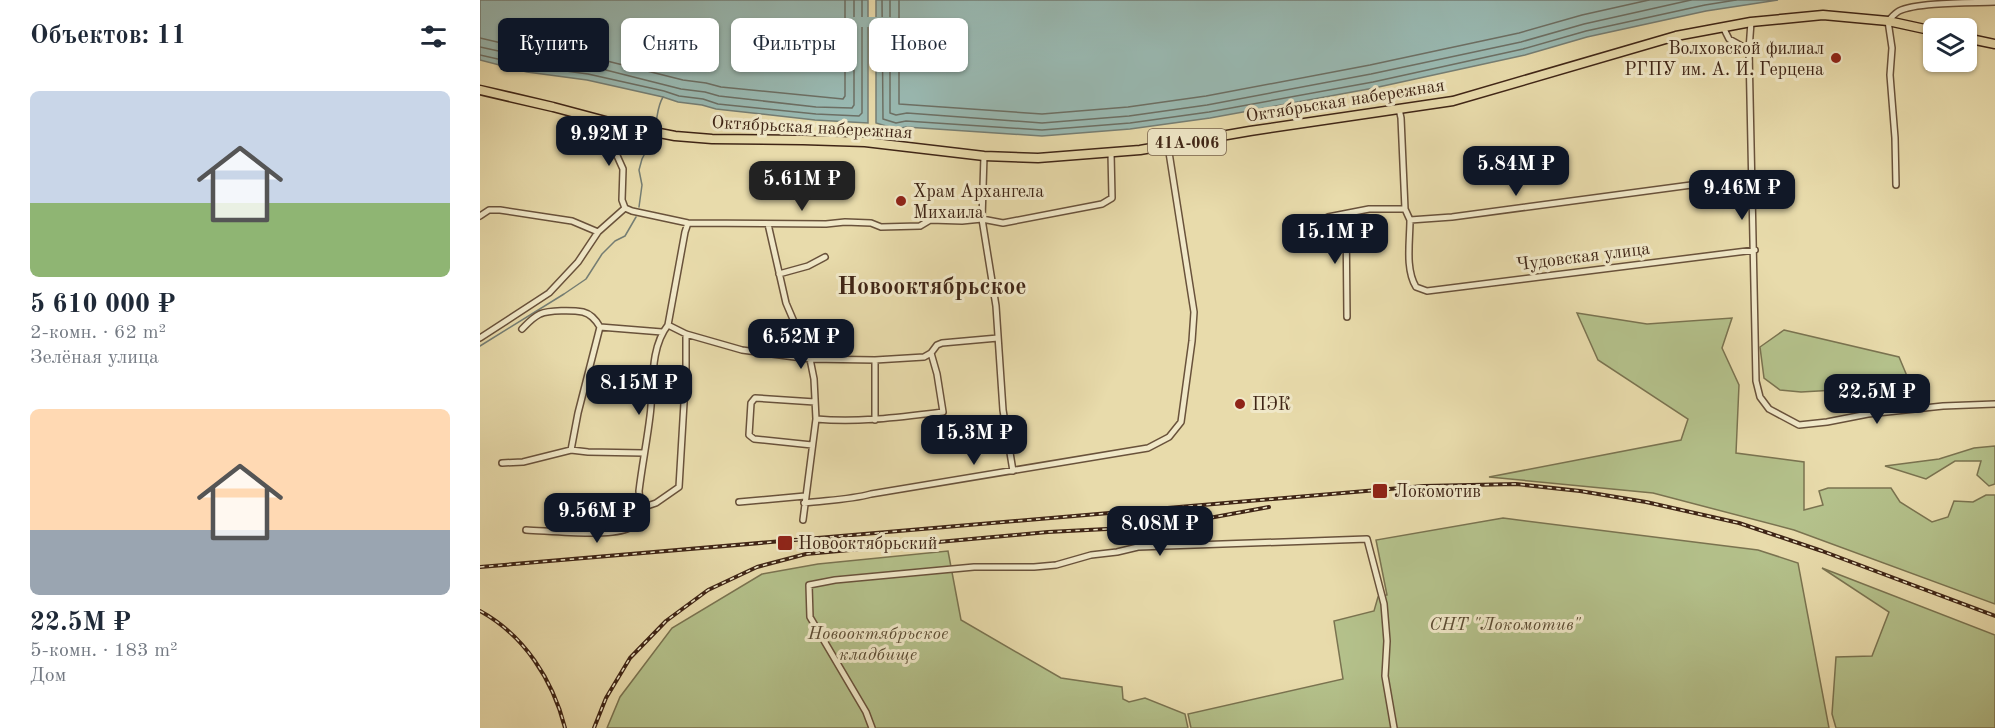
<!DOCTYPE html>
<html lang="ru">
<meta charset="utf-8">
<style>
body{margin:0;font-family:"Old Standard TT",serif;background:#f2f2f3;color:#1f2937;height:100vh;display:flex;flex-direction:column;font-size:22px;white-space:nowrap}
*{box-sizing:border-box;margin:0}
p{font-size:20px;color:#747a83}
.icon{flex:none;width:33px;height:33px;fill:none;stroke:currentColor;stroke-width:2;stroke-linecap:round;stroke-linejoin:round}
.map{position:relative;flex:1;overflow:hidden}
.drawer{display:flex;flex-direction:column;background:#fff;width:480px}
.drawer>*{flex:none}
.hud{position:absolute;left:18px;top:18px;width:570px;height:54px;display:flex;gap:12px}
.fabs{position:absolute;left:1443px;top:18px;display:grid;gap:12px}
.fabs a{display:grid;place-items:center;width:54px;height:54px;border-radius:9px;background:#fff;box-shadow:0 2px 4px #0004;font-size:30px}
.price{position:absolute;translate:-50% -51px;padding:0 14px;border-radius:12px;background:#111827;color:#fff;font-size:20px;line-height:39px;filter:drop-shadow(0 2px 3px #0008)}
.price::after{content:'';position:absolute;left:50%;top:36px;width:18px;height:14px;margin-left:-9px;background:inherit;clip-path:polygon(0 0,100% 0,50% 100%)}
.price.selected{background:#222;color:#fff}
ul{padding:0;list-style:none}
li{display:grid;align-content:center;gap:12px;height:318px;padding:0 30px}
li span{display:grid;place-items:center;height:186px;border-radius:9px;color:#555}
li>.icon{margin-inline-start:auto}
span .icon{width:108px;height:108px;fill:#fffc;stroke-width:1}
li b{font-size:26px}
h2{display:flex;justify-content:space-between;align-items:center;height:72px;padding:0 30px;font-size:26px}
.pill{padding:0 21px;border-radius:9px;background:#fff;box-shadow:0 2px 4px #0004;font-size:21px;line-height:54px}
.pill.selected{background:#111827;color:#fff}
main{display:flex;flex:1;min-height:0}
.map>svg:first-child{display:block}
.green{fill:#b4c18b;stroke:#7a7350;stroke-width:1.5}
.water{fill:#99b9b2;stroke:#757e74;stroke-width:1.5}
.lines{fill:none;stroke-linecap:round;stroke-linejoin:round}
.shore{stroke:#6c6f64;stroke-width:1.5}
.stream{stroke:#757e74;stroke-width:1.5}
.river{stroke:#99b9b2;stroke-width:10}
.street-casing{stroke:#69523b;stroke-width:8}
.primary-casing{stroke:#3f2516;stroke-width:11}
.street{stroke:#f0e8c8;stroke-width:5}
.primary{stroke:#e8dbab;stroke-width:8}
.rail-casing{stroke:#3f2516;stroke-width:4}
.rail{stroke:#f0e8c8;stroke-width:1.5;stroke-dasharray:4.5;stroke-linecap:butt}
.poi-dot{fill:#8f2418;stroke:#f0e8c8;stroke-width:2}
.labels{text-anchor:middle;stroke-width:6;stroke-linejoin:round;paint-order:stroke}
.shield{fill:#f0e8c8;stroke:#74604b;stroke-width:1.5}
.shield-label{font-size:16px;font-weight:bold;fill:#3f2516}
.poi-label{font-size:18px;fill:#3f2516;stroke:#f0e8c8;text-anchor:start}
.street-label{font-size:18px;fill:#3f2516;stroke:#f0e8c8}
.park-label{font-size:18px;font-style:italic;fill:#5c4c33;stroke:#f0e8c8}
.district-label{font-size:24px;font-weight:bold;fill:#3f2516;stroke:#f0e8c8}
</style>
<main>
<section class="drawer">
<h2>Объектов: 11<svg class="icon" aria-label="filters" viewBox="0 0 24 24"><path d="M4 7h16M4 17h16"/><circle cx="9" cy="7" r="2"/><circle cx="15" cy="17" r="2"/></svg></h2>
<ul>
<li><span style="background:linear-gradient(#c9d6e8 60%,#8fb573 0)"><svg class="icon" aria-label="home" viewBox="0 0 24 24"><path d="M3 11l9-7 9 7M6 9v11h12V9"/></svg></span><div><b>5 610 000 ₽</b><p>2-комн. · 62 m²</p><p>Зелёная улица</p></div></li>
<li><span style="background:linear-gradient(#ffd9b3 65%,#9aa5b1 0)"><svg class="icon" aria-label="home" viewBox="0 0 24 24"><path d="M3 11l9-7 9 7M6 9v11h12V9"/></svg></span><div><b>22.5M ₽</b><p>5-комн. · 183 m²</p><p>Дом</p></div></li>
</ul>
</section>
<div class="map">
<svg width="1515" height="728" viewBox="0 0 1515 728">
<rect width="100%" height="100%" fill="#e8dbab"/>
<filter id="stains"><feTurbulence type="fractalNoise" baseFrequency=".00333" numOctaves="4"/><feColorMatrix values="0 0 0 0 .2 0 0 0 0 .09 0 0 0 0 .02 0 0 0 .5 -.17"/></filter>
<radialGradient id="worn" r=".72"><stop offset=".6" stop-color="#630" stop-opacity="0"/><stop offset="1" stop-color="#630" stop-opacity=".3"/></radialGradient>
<path class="green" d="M 1097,313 L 1167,324 L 1252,318 L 1242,348 L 1259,385 L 1256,453 L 1324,462 L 1324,510 L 1343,505 L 1339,491 L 1348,488 L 1411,488 L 1420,502 L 1452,522 L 1468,517 L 1474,501 L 1493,502 L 1506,495 L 1515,495 L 1515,604 L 1314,530 L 1173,493 L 1009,477 L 1201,440 L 1208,419 L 1118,360 Z
M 1304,330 L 1419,357 L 1427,376 L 1425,386 L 1321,392 L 1300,390 L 1284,378 L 1280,347 Z
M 1515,446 L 1515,484 L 1509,486 L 1497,475 L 1501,461 L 1475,461 L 1446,479 L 1405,466 L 1459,459 L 1494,448 Z
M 1023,518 L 1278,550 L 1318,563 L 1349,728 L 711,728 L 708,714 L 863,679 L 854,621 L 894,611 L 898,597 L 907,595 L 896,540 Z
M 468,551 L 481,620 L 581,678 L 642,687 L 643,699 L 649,702 L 665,698 L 705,714 L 708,728 L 127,728 L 140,697 L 192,628 L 282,574 L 338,564 Z
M 1342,568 L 1515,635 L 1515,728 L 1356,728 L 1352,714 L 1356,657 L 1392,656 L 1409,612 Z"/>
<path class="water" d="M 0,0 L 388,0 L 388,123 L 335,120 L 236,109 L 222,105 L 198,102 L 183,97 L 107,80 L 47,72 L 0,60 Z
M 396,0 L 1298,0 L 1226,11 L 1107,37 L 1045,55 L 894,88 L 730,118 L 650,129 L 562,136 L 426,127 L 416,129 L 396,123 Z"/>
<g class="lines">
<path class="shore" d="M 402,0 L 403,119 L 416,123 L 426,121 L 562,130 L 650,123 L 729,112 L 893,82 L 1043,49 L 1106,31 L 1225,5 L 1256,0
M 410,0 L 410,113 L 416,115 L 427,113 L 562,123 L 649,116 L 727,105 L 891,74 L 1041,42 L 1104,24 L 1211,0
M 419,0 L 419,104 L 562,114 L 648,107 L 726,96 L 890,65 L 1039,33 L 1102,15 L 1169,0
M 0,38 L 52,50 L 111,57 L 203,80 L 226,83 L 241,87 L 363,99 L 365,96 L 365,0
M 0,47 L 50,58 L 110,66 L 201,89 L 225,92 L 239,96 L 336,107 L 372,108 L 374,105 L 374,0
M 0,55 L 49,66 L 108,74 L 184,91 L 199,96 L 223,99 L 238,104 L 336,114 L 379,116 L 382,113 L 382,0"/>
<path class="stream" d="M 175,126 C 178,116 177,107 183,97
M 159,207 L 162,185 L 159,170 L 162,159 L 173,138
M 0,346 L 84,294 L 106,279 L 122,254 L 135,241 L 145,236 L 156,217"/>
<path class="river" d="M 374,22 L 409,22"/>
<g class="street-casing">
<path id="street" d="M 1271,22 L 1269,50 L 1276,381 L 1280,397 L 1289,409 L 1319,425 L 1347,422 L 1388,414 L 1463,406 L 1515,404
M 1243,27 L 1249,39 L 1269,50
M 919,109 L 921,118 L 925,209
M 121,120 L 143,169 L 142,200 L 145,208
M 504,156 L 502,219 L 516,306 L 523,410 L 533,471
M 1416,185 L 1415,138 L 1410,75 L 1412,48 L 1408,21 C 1411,18 1415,13 1419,11 C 1437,2 1493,3 1515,2
M 866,214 L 867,317
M 0,216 L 9,210 L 20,210 L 92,221 L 118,232 L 145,208 L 152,211 L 208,223 L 346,224 L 365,222 L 391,223 L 401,227 L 440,226 L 450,220 L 482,221 L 502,219 L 523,223 L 622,204 L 632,198 L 631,153
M 930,220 C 930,241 925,269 936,287 L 947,291 L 1275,250
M 288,224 L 306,303 L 330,359 L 334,379 L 336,419 L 323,520
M 829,246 L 836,242 L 848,217 L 889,209 L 925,209 L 930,220 L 972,217 L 1271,177
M 299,274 L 328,266 L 345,257
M 188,325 L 206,334 L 262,350 L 330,359 L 395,360 L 444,357 L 451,353 L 457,345 L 462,343 L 518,338
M 120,327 L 182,332
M 42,329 C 48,323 52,318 60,314 C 69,310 93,310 103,312 C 111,314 116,320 120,327 L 98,413 L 91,450
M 0,338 L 69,293 L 98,262 L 118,232
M 395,360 L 395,420
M 336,419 C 379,423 420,417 463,412 L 457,374 L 451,353
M 332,445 L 274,439 L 269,435 L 271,403 L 275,398 L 335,402
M 22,463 L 43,462 L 91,450 L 108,452 L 164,453
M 259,502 L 325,496
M 324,503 C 347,500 369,500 391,494 L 668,448 L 689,437 L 701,422 L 712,341 L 714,312 L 688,146
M 164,507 L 160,502 L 159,491 C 162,466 167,441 170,416 C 174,387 169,349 188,325 L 205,232 L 208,223
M 164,507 L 176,503 L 199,487 L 206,369 L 206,334
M 46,530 C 71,531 125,537 147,529 C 156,526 160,515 164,507
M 392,728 L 386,712 L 330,617 L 329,585 L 355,580 L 494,567 L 554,567 L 576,565 L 611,555 L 637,552 L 658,547 L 887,539 L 904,604 L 907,641 L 905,676 L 914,728"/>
</g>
<g class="primary-casing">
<path id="primary" d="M 1486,38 L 1515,44
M 0,90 L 73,107 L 148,127 L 195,136 L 232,139 L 323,140 L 385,142 L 504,156 L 558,158 L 660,150 L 770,131 L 973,101 L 1196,36 L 1271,22 L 1343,15 L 1408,21 L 1454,31"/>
</g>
<use href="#street" class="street"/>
<use href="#primary" class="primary"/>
<g class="rail-casing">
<path id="rail" d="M 0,567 L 944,486 L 1036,484 L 1100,491 L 1166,502 L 1259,523 L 1342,551 L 1515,616
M 0,611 C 44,635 73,680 85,728
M 114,728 L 126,698 L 150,658 L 186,621 L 228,590 L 277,567 L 326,554 L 568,532 L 666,527 L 702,523 L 789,507"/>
</g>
<use href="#rail" class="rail"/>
</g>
<g class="poi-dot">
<circle cx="1356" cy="58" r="6"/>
<circle cx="421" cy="201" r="6"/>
<circle cx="760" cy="404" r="6"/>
<rect x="892" y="483" width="16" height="16" rx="3"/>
<rect x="297" y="535" width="16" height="16" rx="3"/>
</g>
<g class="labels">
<rect class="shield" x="668" y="129" width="78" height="26" rx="4.5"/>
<g class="shield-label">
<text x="707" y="148">41А-006</text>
</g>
<g class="poi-label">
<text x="1344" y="54" text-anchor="end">Волховской филиал<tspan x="1344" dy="21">РГПУ им. А. И. Герцена</tspan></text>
<text x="433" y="197">Храм Архангела<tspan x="433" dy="21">Михаила</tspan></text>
<text x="772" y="410">ПЭК</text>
<text x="914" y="497">Локомотив</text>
<text x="318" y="549">Новооктябрьский</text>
</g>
<g class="street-label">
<text transform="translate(865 100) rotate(-9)" y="6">Октябрьская набережная</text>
<text transform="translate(332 127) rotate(3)" y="6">Октябрьская набережная</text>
<text transform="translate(1103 256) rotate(-7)" y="6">Чудовская улица</text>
</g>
<g class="park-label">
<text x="1025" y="630">СНТ "Локомотив"</text>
<text x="398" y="639">Новооктябрьское<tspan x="398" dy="21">кладбище</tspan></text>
</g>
<g class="district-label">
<text x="452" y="294">Новооктябрьское</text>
</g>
</g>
<rect width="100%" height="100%" filter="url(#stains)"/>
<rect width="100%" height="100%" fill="url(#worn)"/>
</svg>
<div class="fabs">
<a><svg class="icon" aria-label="layers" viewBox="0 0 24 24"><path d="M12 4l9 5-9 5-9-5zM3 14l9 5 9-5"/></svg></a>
</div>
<b class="price" style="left:129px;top:167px">9.92M ₽</b>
<b class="price" style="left:1036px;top:197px">5.84M ₽</b>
<b class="price selected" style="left:322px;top:212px">5.61M ₽</b>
<b class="price" style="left:1262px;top:221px">9.46M ₽</b>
<b class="price" style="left:855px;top:265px">15.1M ₽</b>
<b class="price" style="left:321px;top:370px">6.52M ₽</b>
<b class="price" style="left:159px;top:416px">8.15M ₽</b>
<b class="price" style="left:1397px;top:425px">22.5M ₽</b>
<b class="price" style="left:494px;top:466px">15.3M ₽</b>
<b class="price" style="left:117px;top:544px">9.56M ₽</b>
<b class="price" style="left:680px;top:557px">8.08M ₽</b>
<div class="hud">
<a class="pill selected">Купить</a>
<a class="pill">Снять</a>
<a class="pill">Фильтры</a>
<a class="pill">Новое</a>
</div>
</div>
</main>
